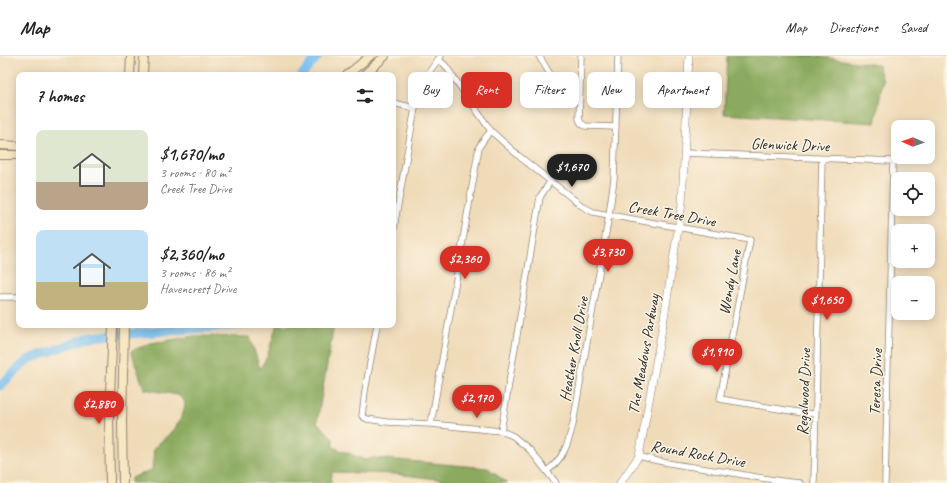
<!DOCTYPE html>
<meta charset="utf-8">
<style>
body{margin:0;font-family:Caveat,sans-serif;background:#f2f2f2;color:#202124;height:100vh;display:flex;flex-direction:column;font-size:15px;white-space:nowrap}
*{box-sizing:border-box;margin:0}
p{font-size:13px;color:#757577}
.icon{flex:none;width:22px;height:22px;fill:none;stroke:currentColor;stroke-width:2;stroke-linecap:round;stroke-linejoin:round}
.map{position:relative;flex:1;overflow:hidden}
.drawer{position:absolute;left:16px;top:16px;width:380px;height:256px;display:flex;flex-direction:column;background:#fff;border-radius:8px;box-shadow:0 2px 10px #0003}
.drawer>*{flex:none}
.banner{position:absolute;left:408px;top:16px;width:380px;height:36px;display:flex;gap:8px}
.needle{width:26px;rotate:272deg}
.controls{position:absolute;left:891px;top:64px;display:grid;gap:8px}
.controls a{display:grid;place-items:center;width:44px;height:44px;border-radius:8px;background:#fff;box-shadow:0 2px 10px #0003;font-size:20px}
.price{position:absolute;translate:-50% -34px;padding:0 9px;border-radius:14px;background:#d93025;color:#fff;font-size:13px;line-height:26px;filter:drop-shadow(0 1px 2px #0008)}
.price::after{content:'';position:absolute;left:50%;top:24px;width:12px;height:9px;margin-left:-6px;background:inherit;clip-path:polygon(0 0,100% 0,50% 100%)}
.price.active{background:#222;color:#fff}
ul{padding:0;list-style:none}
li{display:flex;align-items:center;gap:12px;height:100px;padding:0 20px}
li span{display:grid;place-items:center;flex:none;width:112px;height:80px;border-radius:8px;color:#555}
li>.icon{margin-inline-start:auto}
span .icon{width:48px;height:48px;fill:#fffc;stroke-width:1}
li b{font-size:17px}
h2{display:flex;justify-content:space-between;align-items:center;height:48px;padding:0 20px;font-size:17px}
.tag{padding:0 14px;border-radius:8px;background:#fff;box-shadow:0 2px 10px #0003;font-size:14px;line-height:36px}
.tag.active{background:#d93025;color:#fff}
header{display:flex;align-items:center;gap:24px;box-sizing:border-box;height:56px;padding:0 20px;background:#fff;border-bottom:1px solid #e0e0e0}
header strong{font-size:19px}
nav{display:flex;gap:22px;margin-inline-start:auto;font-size:14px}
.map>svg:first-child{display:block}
.forest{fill:#8baa5e;stroke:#5b6a44}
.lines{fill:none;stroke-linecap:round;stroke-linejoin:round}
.river{stroke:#78c0f0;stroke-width:9}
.minor-casing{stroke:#8e8372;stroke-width:7}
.tertiary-casing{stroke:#8e8372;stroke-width:8}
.secondary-casing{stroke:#8e8372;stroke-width:10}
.minor{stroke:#fff;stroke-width:5.5}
.tertiary{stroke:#fff;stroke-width:7}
.secondary{stroke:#f9e7c3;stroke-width:8}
.labels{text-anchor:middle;stroke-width:3;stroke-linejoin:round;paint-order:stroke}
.street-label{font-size:16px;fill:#2b2b2b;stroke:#fcf5e5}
</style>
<header>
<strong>Map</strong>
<nav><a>Map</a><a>Directions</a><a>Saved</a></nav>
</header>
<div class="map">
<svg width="947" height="427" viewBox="0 0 947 427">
<rect width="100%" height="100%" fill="#fcf5e5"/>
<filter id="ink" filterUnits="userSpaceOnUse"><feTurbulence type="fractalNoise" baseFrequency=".025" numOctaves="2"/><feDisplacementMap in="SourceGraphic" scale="8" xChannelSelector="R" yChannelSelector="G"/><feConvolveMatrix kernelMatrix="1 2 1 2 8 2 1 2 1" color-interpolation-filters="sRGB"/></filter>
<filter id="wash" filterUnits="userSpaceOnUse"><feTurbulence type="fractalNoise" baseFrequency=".012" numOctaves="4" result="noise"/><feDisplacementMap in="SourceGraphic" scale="16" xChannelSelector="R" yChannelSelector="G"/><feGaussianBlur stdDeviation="0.9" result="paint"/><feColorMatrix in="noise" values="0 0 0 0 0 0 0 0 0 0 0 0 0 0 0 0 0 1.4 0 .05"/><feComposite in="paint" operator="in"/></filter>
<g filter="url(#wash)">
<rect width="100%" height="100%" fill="#f0dbb9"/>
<path class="forest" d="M 727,0 L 814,0 L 878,9 L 883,25 L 875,67 L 724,58 Z
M 278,269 L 334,269 L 317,366 L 333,382 L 333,391 L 365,404 L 374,402 L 488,412 L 507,427 L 457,427 L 454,425 L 395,418 L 332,416 L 331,427 L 131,427 L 131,422 L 152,414 L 154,392 C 168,379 185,366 185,346 L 178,339 L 144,333 L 131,295 L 151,287 L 196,280 L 250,281 L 260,313 L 267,301 L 275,274 Z"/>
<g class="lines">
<path class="river" d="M 302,19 L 318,0
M 0,330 L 27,304 L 90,281 L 241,269"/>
</g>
</g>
<g filter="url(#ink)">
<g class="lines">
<g class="minor-casing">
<path id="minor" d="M 539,0 L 550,18
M 581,0 L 579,63 L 581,67 L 585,70 L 616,71
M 438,3 L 445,9 L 491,75 L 520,101 L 582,150 L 593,156 L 609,159 L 750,184 L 720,343 L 803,357 L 815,358
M 393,47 L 415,52
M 685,97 L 893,105 L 885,427
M 393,177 L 415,52 L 426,20 L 441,0
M 0,241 L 19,241
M 377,269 L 365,335 L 362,360 L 367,363 L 387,366 L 431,368 L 501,375 L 513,380 L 530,394 L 556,427
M 431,368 L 479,91 L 485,82 L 491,75
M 501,375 L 540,141 L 550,126
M 639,400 C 667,409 697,411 727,416 C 751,420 775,425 800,427
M 547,415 C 564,402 568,388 573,368 L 609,159 L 614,123 L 618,0
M 814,427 L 822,103"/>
</g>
<g class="tertiary-casing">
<path id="tertiary" d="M 620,427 L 639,400 L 664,262 L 682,148 L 689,0"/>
</g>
<g class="secondary-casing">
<path id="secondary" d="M 130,19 L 131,0
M 143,19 L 144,0
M 347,19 L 370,0
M 364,19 L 385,0
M 0,89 L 19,90
M 0,99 L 19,99
M 110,427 L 109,361 L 113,269
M 123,427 L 122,366 L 124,269"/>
</g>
<use href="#minor" class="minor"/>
<use href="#tertiary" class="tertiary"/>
<use href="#secondary" class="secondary"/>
</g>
</g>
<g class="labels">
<g class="street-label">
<text transform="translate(790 88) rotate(2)" y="6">Glenwick Drive</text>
<text transform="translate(672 157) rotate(10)" y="6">Creek Tree Drive</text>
<text transform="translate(729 226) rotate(-79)" y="6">Wendy Lane</text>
<text transform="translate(573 293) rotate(-80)" y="6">Heather Knoll Drive</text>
<text transform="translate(643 298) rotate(-80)" y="6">The Meadows Parkway</text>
<text transform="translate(875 326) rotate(-88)" y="6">Teresa Drive</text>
<text transform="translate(803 336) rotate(-88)" y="6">Regalwood Drive</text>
<text transform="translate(698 397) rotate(10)" y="6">Round Rock Drive</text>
</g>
</g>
</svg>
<div class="controls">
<a><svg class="needle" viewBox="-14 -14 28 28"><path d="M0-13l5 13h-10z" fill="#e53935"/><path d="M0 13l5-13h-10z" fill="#757577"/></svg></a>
<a><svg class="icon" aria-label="locate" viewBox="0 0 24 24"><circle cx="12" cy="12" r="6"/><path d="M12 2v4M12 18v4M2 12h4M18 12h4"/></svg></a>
<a>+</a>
<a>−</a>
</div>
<b class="price active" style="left:572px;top:132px">$1,670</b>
<b class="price" style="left:608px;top:217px">$3,730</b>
<b class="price" style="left:465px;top:224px">$2,360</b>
<b class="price" style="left:827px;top:265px">$1,650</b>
<b class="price" style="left:717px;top:317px">$1,910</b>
<b class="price" style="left:477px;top:363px">$2,170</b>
<b class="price" style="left:99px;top:369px">$2,880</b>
<div class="banner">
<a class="tag">Buy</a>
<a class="tag active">Rent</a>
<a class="tag">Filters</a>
<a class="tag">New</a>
<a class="tag">Apartment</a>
</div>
<section class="drawer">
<h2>7 homes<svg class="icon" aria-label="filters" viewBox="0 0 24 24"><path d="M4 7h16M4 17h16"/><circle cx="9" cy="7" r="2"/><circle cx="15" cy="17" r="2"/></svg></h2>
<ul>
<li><span style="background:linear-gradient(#dfe7d0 65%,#b9a48a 0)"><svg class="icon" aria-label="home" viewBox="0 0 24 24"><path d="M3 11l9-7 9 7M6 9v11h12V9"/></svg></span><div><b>$1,670/mo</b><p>3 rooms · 80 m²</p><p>Creek Tree Drive</p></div></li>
<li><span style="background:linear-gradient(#bfe0f5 65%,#c2b280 0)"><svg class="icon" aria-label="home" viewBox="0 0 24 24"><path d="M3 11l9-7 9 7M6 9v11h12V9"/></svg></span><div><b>$2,360/mo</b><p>3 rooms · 86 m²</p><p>Havencrest Drive</p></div></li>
</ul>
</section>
</div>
